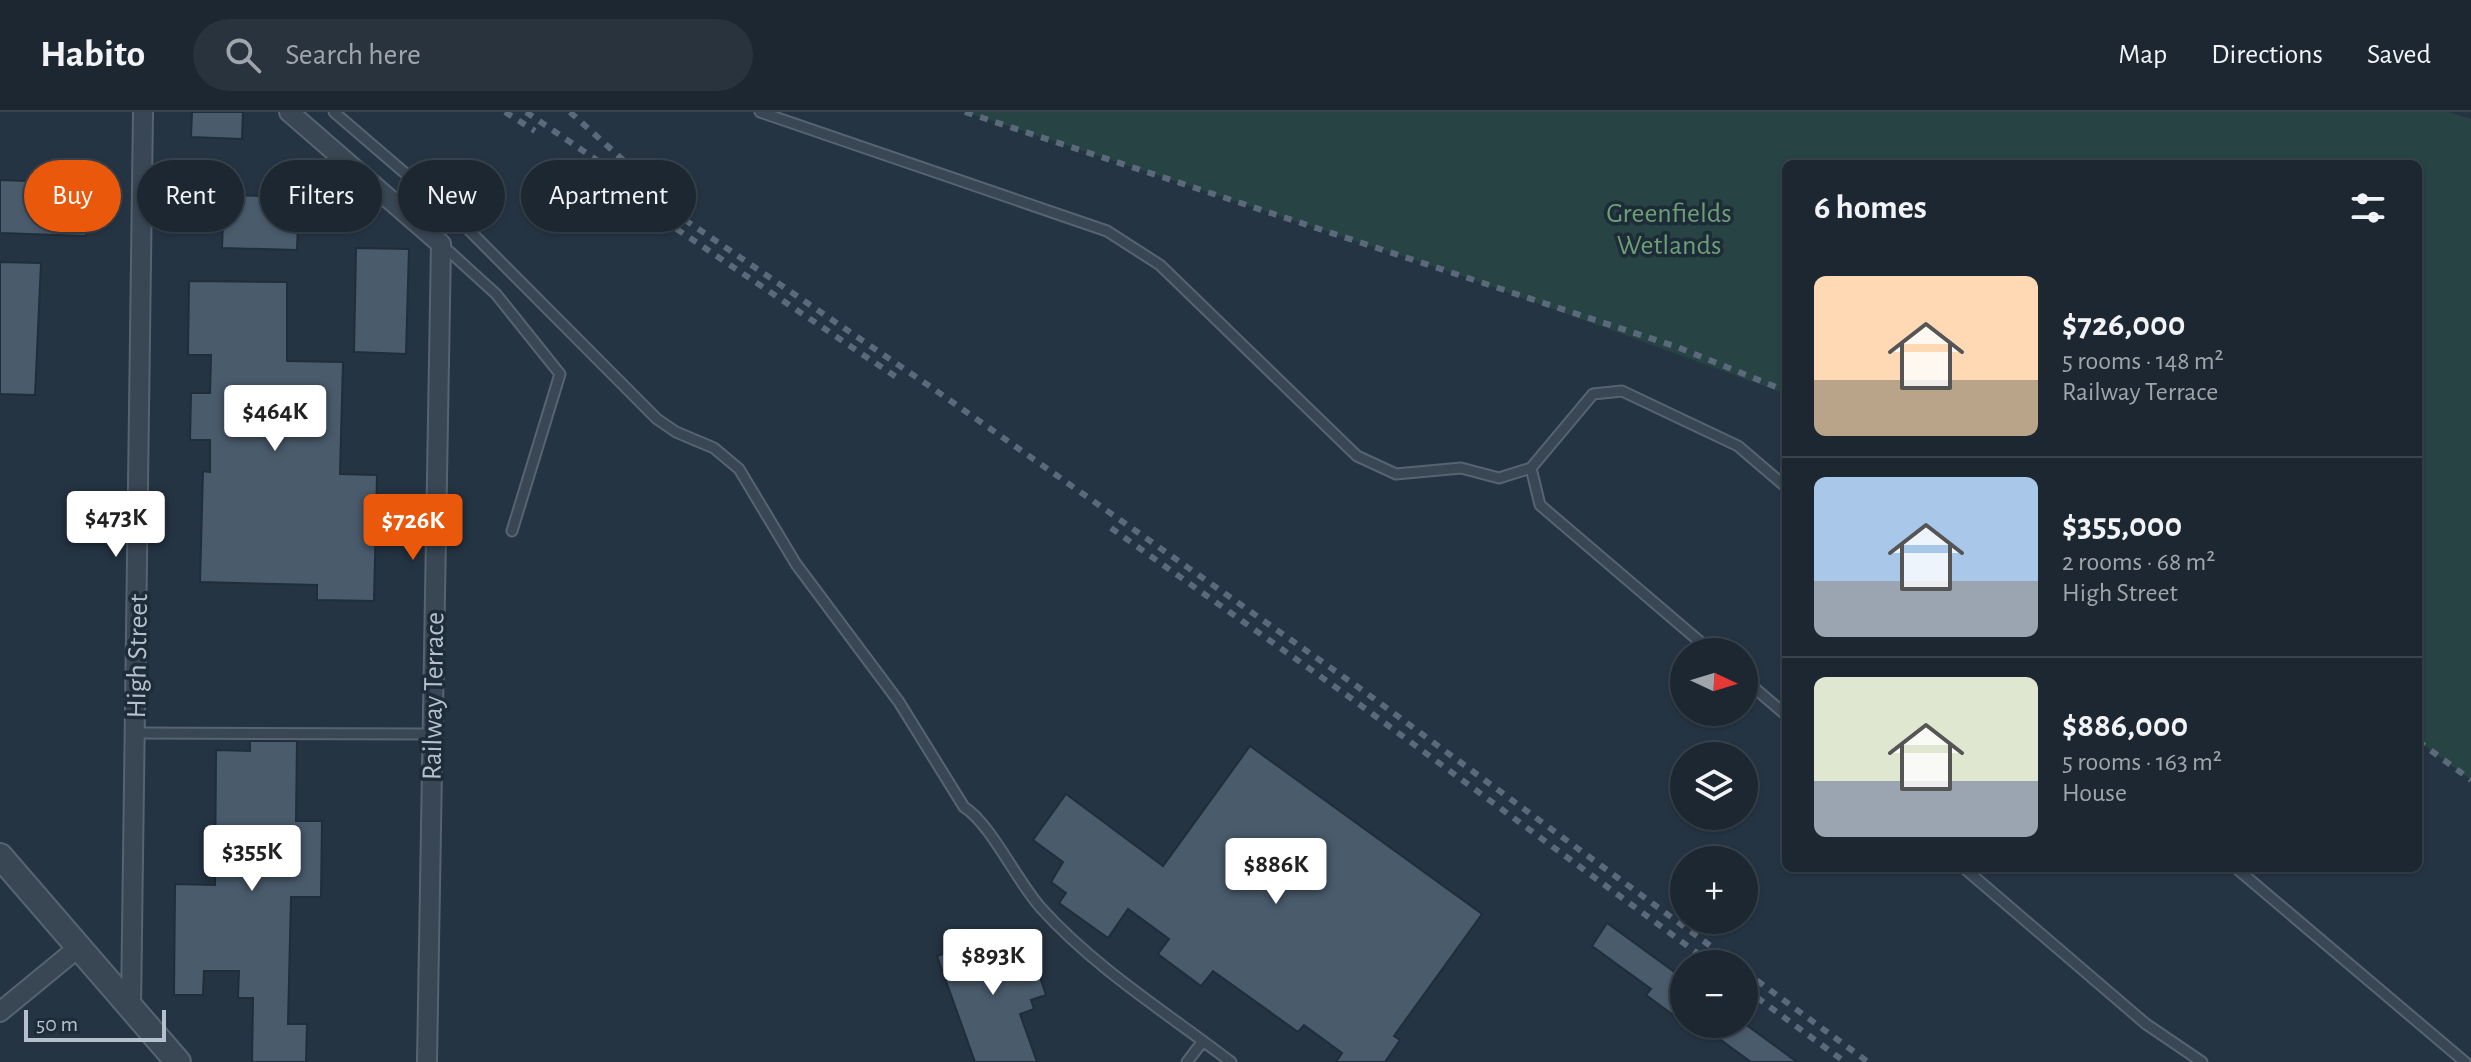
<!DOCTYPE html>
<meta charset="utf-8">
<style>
body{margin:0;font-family:"Alegreya Sans",sans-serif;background:#29333e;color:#f1f3f6;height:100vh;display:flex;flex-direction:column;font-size:30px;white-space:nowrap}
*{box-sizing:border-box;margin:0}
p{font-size:26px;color:#a0a5ac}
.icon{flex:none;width:44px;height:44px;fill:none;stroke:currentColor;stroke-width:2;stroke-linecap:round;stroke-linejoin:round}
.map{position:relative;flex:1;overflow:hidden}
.sheet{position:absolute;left:1782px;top:48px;width:640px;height:712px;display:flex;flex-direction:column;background:#1c2732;border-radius:12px;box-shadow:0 2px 6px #0004,0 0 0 2px #3a444d}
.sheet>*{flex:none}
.hud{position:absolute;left:24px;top:48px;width:760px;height:72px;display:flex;gap:16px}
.needle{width:52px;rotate:94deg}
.fabs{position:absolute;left:1670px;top:526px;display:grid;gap:16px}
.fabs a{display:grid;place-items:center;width:88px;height:88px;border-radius:50%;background:#1c2732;box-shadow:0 2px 6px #0004,0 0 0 2px #3a444d;font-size:40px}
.scale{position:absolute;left:24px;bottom:20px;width:142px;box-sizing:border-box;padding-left:8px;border:4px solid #b6c0cd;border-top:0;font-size:22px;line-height:28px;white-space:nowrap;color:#b6c0cd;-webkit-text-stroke:6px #1e2b38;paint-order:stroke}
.price{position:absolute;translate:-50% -68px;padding:0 18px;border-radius:8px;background:#fff;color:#222;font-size:26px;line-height:52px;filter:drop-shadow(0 2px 4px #0008)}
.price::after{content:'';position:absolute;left:50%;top:48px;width:24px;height:18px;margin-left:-12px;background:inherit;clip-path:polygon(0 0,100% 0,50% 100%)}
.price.on{background:#ea580c;color:#fff}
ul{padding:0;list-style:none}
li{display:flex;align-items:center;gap:24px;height:200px;padding:0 32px}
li+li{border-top:2px solid #3a444d}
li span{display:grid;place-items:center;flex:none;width:224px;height:160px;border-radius:12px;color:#555}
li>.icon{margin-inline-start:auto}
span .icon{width:96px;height:96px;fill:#fffc;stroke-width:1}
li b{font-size:34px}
h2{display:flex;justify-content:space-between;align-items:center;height:96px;padding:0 32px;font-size:34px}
.pill{padding:0 28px;border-radius:36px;background:#1c2732;box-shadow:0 2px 6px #0004,0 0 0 2px #3a444d;font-size:28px;line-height:72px}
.pill.on{background:#ea580c;color:#fff}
header{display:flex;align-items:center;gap:48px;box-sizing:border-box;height:112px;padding:0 40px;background:#1c2732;border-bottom:2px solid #3a444d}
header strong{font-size:38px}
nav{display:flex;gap:44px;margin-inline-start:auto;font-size:28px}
.search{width:560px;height:72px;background:#29333e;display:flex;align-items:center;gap:20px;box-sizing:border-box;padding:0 28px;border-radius:44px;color:#a0a5ac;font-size:30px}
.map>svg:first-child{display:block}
.green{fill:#274344}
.building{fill:#4a5b6c;stroke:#202d3a;stroke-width:2}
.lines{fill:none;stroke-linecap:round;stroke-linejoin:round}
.service-casing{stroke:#576370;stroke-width:13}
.minor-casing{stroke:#576370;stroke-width:22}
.tertiary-casing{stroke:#576370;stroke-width:28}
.service{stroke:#394653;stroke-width:9}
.minor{stroke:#394653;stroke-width:18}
.tertiary{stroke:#394653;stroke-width:24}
.rail{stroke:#5b6a7a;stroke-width:6;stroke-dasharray:8 8;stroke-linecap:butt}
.labels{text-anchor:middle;stroke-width:7;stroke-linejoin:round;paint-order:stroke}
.park-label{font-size:28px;fill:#6c9f74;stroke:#1e2b38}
.street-label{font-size:28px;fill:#b6c0cd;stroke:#1e2b38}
</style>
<header>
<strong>Habito</strong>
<div class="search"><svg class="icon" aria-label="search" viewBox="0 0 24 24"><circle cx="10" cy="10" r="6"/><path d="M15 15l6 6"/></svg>Search here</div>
<nav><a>Map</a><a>Directions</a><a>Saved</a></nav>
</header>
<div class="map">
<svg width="2471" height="950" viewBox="0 0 2471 950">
<rect width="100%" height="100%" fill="#253443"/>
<path class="green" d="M 965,0 L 2449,0 L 2471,7 L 2471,668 L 2418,629 L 2418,52 L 1786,52 L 1786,282 L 1471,167 Z"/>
<path class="building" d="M 192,0 L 243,0 L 242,27 L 191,25 Z
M 0,68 L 88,71 L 86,124 L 0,121 Z
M 224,83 L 299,85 L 297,138 L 222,136 Z
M 356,136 L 409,137 L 406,242 L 354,240 Z
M 0,150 L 41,151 L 35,283 L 0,282 Z
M 189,169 L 287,170 L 287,249 L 343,250 L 340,362 L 377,363 L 374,489 L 317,488 L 317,473 L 200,470 L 203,359 L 210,360 L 210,328 L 190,328 L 191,281 L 210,281 L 211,243 L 188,243 Z
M 250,629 L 297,629 L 296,709 L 322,709 L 321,785 L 291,785 L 288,912 L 307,912 L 306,950 L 252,950 L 253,886 L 238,886 L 239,859 L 204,859 L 203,883 L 174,883 L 175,772 L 215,773 L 216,638 L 250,639 Z
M 1250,634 L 1482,802 L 1394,924 L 1400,928 L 1385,950 L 1336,950 L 1342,941 L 1304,913 L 1298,920 L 1213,859 L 1201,874 L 1158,842 L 1169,827 L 1128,797 L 1108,826 L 1059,791 L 1066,781 L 1051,770 L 1063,750 L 1033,728 L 1066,682 L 1163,754 Z
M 1607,811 L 1684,867 L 1684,911 L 1646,883 L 1651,877 L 1592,834 Z
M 1014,818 L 1032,868 L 1040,865 L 1046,883 L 1031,888 L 1034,897 L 1020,902 L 1037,950 L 975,950 L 937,844 Z
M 1699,912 L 1745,912 L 1797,950 L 1751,950 Z"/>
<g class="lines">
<g class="service-casing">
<path id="service" d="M 334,0 L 456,105 L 657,307 L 676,320 L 714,336 L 739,357 L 796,452 L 899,590 L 964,695 C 991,712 1016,768 1041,796 C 1095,856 1167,901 1231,950
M 760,0 L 1107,119 L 1160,153 L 1357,344 L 1396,362 L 1461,356 L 1499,366 L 1531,356
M 441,132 L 496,182 L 560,262 L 512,419
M 1712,540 L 1540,393 L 1531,356 L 1593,282 L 1622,279 L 1738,334 L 1786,375
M 1744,567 L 1786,603
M 135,621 L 432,622
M 1964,756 L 2146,912 L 2202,950
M 2236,756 L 2465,950
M 1187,950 L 1203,929"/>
</g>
<g class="minor-casing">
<path id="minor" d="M 289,0 L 441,132 L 427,950
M 131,895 L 143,0
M 0,900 L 79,835"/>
</g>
<g class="tertiary-casing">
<path id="tertiary" d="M 0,744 L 178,950"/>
</g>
<use href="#service" class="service"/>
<use href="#minor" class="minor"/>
<use href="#tertiary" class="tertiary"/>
<path class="rail" d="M 505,0 L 535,19
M 526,0 L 928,273 L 1358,575 L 1735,852
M 570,0 L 655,77
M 965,0 L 1677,235 L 1786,279
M 650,99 L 902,269
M 1111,416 L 1348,584 L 1712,852
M 2418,629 L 2471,668
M 1744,859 L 1868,950
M 1744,876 L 1845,950"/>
</g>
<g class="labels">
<g class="park-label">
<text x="1669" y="110">Greenfields<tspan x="1669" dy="32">Wetlands</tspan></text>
</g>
<g class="street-label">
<text transform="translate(136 544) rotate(-89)" y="10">High Street</text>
<text transform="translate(432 584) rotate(-89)" y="10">Railway Terrace</text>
</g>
</g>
</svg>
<div class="fabs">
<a><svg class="needle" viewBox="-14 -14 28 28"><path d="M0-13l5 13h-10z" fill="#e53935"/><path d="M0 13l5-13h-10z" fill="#a0a5ac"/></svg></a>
<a><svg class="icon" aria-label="layers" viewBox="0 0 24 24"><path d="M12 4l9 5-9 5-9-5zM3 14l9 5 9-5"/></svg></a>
<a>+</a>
<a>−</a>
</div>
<div class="scale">50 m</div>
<b class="price" style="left:275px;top:341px">$464K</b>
<b class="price" style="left:116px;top:447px">$473K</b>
<b class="price on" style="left:413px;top:450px">$726K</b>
<b class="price" style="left:252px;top:781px">$355K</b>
<b class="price" style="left:1276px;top:794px">$886K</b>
<b class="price" style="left:993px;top:885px">$893K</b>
<div class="hud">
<a class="pill on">Buy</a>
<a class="pill">Rent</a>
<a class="pill">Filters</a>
<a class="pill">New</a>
<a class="pill">Apartment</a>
</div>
<section class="sheet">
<h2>6 homes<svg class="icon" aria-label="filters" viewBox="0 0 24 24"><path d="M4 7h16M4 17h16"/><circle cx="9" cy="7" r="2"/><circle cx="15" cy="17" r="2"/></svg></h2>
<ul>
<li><span style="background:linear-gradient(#ffd9b3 65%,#b9a48a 0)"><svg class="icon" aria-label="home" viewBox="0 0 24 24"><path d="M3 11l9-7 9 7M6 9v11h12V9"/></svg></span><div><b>$726,000</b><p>5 rooms · 148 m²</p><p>Railway Terrace</p></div></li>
<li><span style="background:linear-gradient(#a9c7e8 65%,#9aa5b1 0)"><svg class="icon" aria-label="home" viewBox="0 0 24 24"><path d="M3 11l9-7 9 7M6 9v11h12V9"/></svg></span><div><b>$355,000</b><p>2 rooms · 68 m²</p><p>High Street</p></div></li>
<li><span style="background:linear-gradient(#dfe7d0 65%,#9aa5b1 0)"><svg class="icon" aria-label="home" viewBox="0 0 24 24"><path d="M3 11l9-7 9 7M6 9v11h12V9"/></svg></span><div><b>$886,000</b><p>5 rooms · 163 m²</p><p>House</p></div></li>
</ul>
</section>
</div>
